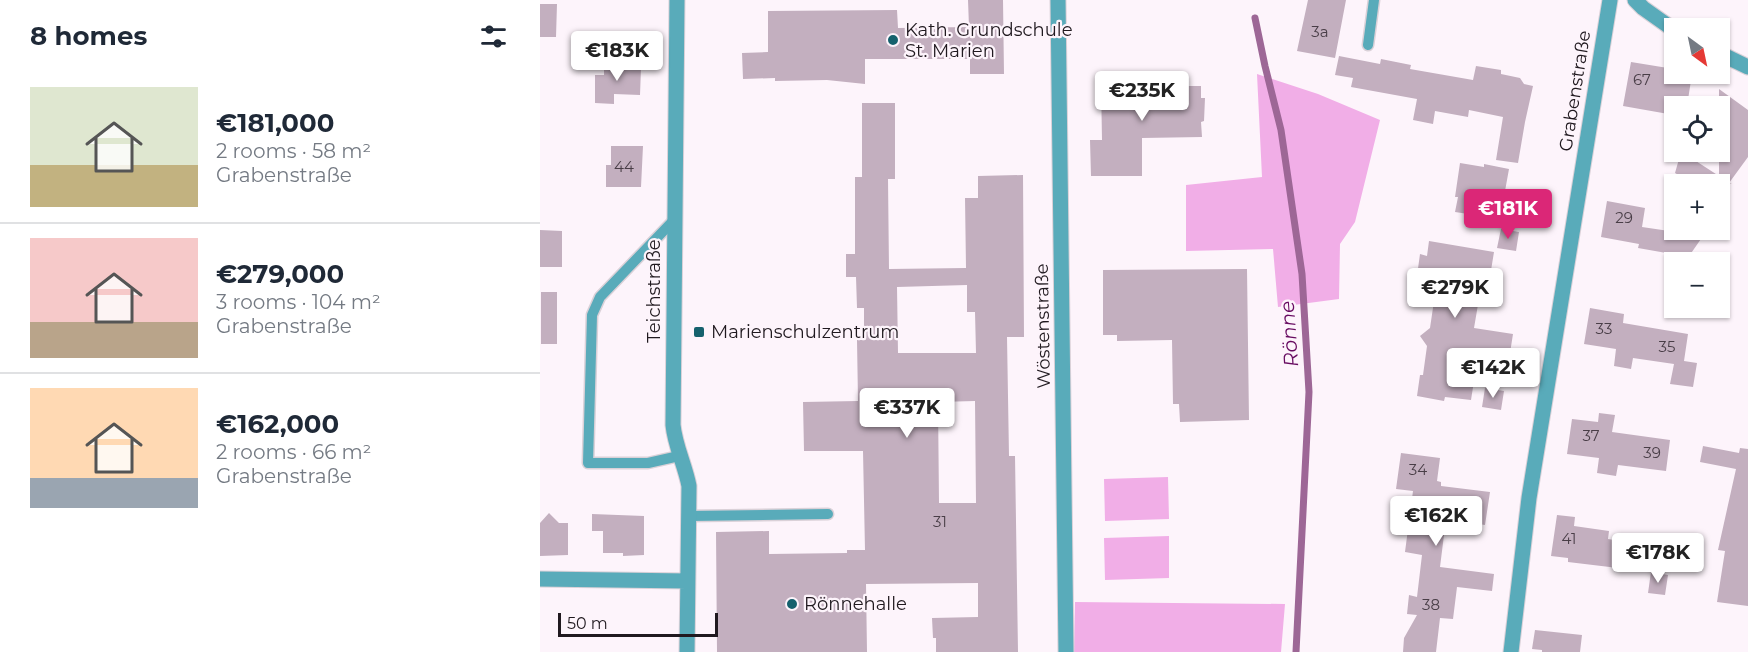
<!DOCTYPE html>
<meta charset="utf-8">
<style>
body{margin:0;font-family:Montserrat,sans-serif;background:#f6f6f7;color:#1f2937;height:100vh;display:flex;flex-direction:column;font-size:22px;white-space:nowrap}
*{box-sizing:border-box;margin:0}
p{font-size:20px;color:#747a83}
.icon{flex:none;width:33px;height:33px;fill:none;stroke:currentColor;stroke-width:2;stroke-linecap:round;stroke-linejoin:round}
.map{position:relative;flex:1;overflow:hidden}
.sheet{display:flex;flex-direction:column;background:#fff;width:540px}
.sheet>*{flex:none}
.needle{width:39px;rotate:147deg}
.tools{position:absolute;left:1124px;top:18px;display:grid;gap:12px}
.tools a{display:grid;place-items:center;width:66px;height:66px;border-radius:0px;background:#fff;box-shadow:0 2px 4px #0004;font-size:30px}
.scale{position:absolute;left:18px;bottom:15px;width:160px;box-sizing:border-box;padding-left:6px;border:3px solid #20191f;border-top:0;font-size:16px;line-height:21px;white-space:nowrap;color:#20191f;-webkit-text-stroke:4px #fdf4fb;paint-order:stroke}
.price{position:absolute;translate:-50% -51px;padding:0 14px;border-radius:6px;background:#fff;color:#222;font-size:20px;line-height:39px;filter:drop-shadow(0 2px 3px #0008)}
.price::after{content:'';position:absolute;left:50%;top:36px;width:18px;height:14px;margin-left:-9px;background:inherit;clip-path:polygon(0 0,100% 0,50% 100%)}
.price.active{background:#db2777;color:#fff}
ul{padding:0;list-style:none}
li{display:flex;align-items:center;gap:18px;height:150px;padding:0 30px}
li+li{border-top:2px solid #e0e1e3}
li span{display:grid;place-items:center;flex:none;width:168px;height:120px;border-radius:0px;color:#555}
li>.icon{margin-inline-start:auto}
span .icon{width:72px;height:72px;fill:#fffc;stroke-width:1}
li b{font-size:26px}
h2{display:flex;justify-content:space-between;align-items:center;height:72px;padding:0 30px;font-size:26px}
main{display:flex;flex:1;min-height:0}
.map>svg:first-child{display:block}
.green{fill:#f1aee7}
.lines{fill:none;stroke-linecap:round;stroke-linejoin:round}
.stream{stroke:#9d6796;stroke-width:7}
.building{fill:#c3afbf;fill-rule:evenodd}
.service-casing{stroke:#dad1d8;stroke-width:13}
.minor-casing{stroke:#dad1d8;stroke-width:17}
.service{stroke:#59abba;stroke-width:10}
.minor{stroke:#59abba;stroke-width:15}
.poi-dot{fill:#15616d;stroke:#fdf4fb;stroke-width:2}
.labels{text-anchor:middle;stroke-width:4.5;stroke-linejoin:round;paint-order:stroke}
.number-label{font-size:15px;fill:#493e47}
.poi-label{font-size:18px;fill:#20191f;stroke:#fdf4fb;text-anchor:start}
.street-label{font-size:18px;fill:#20191f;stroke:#fdf4fb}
.water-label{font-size:20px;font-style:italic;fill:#670a60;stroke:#fdf4fb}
</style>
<main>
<section class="sheet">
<h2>8 homes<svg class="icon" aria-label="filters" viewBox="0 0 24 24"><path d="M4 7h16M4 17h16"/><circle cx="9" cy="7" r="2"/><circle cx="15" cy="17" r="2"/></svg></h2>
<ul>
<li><span style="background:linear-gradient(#dfe7d0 65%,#c2b280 0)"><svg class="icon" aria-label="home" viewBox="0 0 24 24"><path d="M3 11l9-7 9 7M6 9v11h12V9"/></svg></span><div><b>€181,000</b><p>2 rooms · 58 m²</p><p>Grabenstraße</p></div></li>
<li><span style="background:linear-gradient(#f6c9c9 70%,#b9a48a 0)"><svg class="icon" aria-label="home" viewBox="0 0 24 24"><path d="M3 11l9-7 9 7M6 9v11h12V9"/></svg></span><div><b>€279,000</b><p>3 rooms · 104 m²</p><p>Grabenstraße</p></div></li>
<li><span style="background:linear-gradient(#ffd9b3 75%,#9aa5b1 0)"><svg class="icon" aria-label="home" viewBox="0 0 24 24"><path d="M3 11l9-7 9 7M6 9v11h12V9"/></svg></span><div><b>€162,000</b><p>2 rooms · 66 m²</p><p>Grabenstraße</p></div></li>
</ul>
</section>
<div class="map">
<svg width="1208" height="652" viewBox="0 0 1208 652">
<rect width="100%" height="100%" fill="#fdf4fb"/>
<path class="green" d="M 717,74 L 778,94 L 840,120 L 815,222 L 800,244 L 799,299 L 738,307 L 733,249 L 646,251 L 646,185 L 722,177 Z
M 628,477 L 629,519 L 565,521 L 564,479 Z
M 629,536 L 629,578 L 565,580 L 564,538 Z
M 535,602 L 745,604 L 741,652 L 534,652 Z"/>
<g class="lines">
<path class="stream" d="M 715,18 L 725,66 L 741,130 L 762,274 L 769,392 L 756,652"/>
</g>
<path class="building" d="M 428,0 L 463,0 L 464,74 L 430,74 L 430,59 L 325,59 L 325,84 L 287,80 L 235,81 L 235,78 L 203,79 L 202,53 L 228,52 L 228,11 L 357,10 L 358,28 L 429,27 Z
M 768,0 L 806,0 L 795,58 L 757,51 Z
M 0,4 L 17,4 L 16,37 L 0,37 Z
M 799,56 L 840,64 L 841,59 L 871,65 L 870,69 L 933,80 L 936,66 L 961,70 L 961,74 L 980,78 L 984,84 L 993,86 L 985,122 L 978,163 L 956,160 L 963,117 L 929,110 L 928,117 L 895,111 L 893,124 L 873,120 L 877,99 L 811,87 L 813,78 L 795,75 Z
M 64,62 L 88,63 L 88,68 L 101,68 L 100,95 L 74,94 L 74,104 L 55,103 L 55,75 L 64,75 Z
M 1091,62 L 1134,69 L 1134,74 L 1152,74 L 1147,106 L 1134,106 L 1134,115 L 1083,106 Z
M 576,79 L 613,79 L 613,86 L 661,86 L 661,98 L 665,98 L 664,121 L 661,122 L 662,137 L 602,138 L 602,176 L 551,176 L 550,140 L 562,140 L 561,83 L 577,82 Z
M 1179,89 L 1208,110 L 1208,157 L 1189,183 L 1192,184 L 1188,184 L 1179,196 L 1179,184 L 1154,184 L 1135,173 L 1141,152 L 1142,152 L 1179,176 Z
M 322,103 L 355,103 L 355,179 L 348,179 L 349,269 L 426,268 L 425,198 L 438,198 L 438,176 L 483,175 L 484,337 L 467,337 L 469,456 L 475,456 L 478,652 L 396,652 L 396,638 L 393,638 L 392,618 L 438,617 L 438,583 L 326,584 L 327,652 L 177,652 L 176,532 L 229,531 L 229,554 L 307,553 L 307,550 L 325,550 L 323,451 L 264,451 L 263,402 L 318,401 L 317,340 L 324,340 L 324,308 L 317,308 L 316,277 L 306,277 L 306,254 L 315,254 L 315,177 L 322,177 ZM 427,285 L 427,312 L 435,312 L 436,353 L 358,353 L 357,287 ZM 435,401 L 436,503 L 399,503 L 398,402 Z
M 71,146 L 103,146 L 101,187 L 66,187 L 66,165 L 71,165 Z
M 920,163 L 944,167 L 944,164 L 969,169 L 965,191 L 960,191 L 955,218 L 915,212 L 918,197 L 915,197 Z
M 1067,201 L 1105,208 L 1102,227 L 1163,236 L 1145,262 L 1131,259 L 1132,254 L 1098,248 L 1099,244 L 1061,237 Z
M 961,229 L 979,232 L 976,251 L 957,248 Z
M 0,230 L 22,231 L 22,267 L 0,267 Z
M 889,241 L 954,252 L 947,295 L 940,293 L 934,328 L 973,334 L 970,353 L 939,349 L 931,400 L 905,397 L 904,401 L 877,396 L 880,375 L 883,375 L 887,346 L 880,336 L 890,328 L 894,301 L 880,299 L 883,284 L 876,283 L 880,254 L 887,256 Z
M 707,269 L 709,420 L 640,422 L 639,404 L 633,404 L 632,340 L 577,341 L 577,335 L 563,335 L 563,270 Z
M 1,292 L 17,292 L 17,344 L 1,344 Z
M 1050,308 L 1084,314 L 1083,323 L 1148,334 L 1144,361 L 1157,363 L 1153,387 L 1130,384 L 1134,364 L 1093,358 L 1091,369 L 1074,366 L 1076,349 L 1044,344 Z
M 945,388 L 964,391 L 961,410 L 942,407 Z
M 1059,413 L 1075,415 L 1072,432 L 1130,440 L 1126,471 L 1078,465 L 1076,476 L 1057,473 L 1059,458 L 1027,454 L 1032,419 L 1058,422 Z
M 1163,446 L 1199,453 L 1200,448 L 1208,449 L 1208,606 L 1177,602 L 1185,551 L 1178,550 L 1196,469 L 1160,462 Z
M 861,453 L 900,458 L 897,481 L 901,482 L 901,486 L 950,492 L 945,525 L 906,519 L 900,567 L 954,574 L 952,591 L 917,587 L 913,619 L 900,618 L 896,652 L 863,652 L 864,638 L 877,615 L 867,614 L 869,595 L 877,597 L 882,555 L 865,552 L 873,491 L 856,489 Z
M 9,513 L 19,523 L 28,523 L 28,555 L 0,556 L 0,523 Z
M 52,514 L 104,516 L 104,555 L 83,556 L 83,553 L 63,553 L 63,531 L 52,531 Z
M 1017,515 L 1035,517 L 1034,526 L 1069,531 L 1068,539 L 1106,545 L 1103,571 L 1028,562 L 1028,558 L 1011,556 Z
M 1111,572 L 1128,575 L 1125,595 L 1108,593 Z
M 995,630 L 1042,635 L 1040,652 L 1002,652 L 1002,650 L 992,649 Z"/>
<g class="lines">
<g class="service-casing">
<path id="service" d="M 828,45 L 834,0
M 134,220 L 60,297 L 52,315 L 48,463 L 108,463 L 139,456
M 149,516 L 288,514"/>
</g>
<g class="minor-casing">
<path id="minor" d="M 137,0 L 133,425 C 135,446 145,465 149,486 L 147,652
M 518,0 L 526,652
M 1095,0 L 1103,8 L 1134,30
M 1179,53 L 1208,67
M 0,579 L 147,581
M 971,652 L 989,498 L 1070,0"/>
</g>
<use href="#service" class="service"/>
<use href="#minor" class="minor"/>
</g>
<g class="poi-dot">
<circle cx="353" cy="40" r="6"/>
<rect x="153" y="326" width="12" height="12" rx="3"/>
<circle cx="252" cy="604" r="6"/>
</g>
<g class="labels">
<g class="number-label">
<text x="780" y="37">3a</text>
<text x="1102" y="85">67</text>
<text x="84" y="172">44</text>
<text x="1084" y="223">29</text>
<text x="1064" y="334">33</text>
<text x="1127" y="352">35</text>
<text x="1051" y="441">37</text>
<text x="1112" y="458">39</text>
<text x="878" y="475">34</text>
<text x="400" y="527">31</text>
<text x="1029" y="544">41</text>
<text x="891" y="610">38</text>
</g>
<g class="poi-label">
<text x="365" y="36">Kath. Grundschule<tspan x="365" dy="21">St. Marien</tspan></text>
<text x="171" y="338">Marienschulzentrum</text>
<text x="264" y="610">Rönnehalle</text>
</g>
<g class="street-label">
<text transform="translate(1035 91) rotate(-81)" y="6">Grabenstraße</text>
<text transform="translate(114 291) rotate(-90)" y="6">Teichstraße</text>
<text transform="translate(503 326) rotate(-91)" y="6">Wöstenstraße</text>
</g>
<g class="water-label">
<text transform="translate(749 334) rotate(-94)" y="7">Rönne</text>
</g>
</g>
</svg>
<div class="tools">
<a><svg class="needle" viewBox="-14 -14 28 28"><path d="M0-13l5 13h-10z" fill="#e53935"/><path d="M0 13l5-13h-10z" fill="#747a83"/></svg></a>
<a><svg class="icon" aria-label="locate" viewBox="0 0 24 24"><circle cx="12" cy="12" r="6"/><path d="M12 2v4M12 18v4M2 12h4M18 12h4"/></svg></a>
<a>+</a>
<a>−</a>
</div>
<div class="scale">50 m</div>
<b class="price" style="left:77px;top:82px">€183K</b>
<b class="price" style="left:602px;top:122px">€235K</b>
<b class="price active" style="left:968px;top:240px">€181K</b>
<b class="price" style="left:915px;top:319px">€279K</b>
<b class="price" style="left:953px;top:399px">€142K</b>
<b class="price" style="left:367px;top:439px">€337K</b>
<b class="price" style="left:896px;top:547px">€162K</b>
<b class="price" style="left:1118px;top:584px">€178K</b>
</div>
</main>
